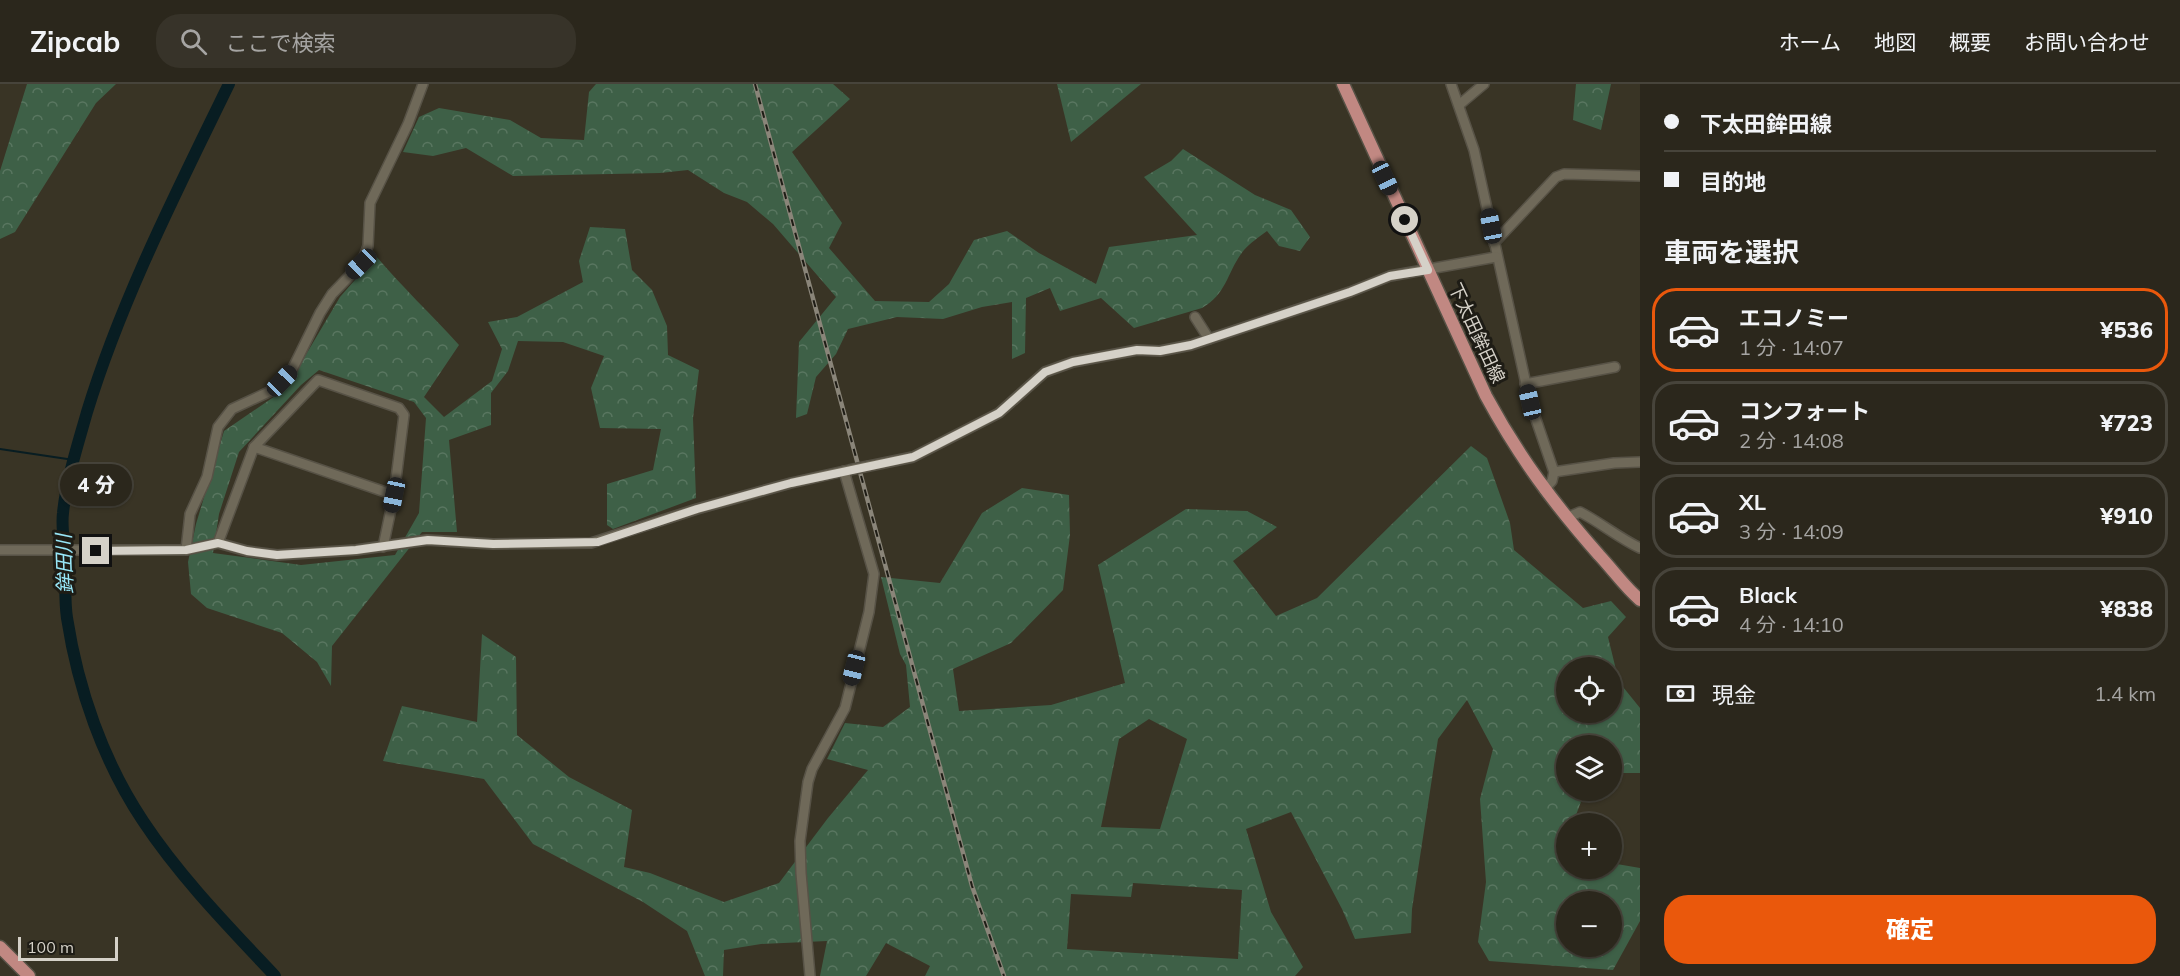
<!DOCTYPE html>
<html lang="ja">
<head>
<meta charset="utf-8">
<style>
	:root { --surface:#2b271c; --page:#373329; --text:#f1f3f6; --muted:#a6a5a3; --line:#47443b; --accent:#ea580c }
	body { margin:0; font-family:Mulish,"Noto Sans JP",sans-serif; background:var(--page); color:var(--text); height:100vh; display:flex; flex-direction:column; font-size:22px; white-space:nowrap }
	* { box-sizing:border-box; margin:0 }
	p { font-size:20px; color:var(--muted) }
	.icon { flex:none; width:33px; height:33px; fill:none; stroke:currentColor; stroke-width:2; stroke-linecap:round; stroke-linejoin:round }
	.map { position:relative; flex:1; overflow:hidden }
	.panel { display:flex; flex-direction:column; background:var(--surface); width:540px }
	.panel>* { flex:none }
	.top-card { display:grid; align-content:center; height:132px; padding:0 24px; background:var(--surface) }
	.controls { position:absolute; left:1556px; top:573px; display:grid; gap:12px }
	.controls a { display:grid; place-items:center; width:66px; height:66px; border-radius:50%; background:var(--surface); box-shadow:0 2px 4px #0004,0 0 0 2px var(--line); font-size:30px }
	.scale { position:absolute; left:18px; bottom:15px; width:100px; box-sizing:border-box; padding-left:6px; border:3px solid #d5d1c8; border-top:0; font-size:16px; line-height:21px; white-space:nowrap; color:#d5d1c8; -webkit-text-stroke:4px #1e1c15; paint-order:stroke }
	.end { position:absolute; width:27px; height:27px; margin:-14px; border:8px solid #d5d1c8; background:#111; box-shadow:0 0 0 3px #111 }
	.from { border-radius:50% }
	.bubble { position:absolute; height:42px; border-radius:21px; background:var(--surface); box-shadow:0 2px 4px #0004,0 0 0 2px var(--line); font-size:20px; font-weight:800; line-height:42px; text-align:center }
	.car { position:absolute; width:18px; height:36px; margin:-18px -9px; border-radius:8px; box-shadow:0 0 4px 2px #0007; background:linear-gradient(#222 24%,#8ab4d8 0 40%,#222 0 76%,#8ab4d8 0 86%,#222 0) }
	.top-card b { display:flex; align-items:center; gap:21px; height:57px; font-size:22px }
	.top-card b+b { border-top:2px solid var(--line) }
	.top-card i { width:15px; height:15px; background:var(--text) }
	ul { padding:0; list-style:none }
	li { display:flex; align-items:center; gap:18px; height:84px; margin:0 12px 9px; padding:0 12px; border:3px solid var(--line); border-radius:24px }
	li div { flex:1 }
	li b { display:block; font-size:22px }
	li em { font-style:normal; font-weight:800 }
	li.active { border-color:var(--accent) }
	li>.icon { width:54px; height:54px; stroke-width:1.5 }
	h2 { padding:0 24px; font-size:27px; line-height:72px }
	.pay { display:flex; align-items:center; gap:15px; height:66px; padding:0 24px; font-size:22px }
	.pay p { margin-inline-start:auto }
	.button { display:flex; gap:12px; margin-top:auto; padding:12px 24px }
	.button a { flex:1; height:69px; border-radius:24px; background:var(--accent); color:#fff; font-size:24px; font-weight:800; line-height:69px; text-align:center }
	header { display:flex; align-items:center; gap:36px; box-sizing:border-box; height:84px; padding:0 30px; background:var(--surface); border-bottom:2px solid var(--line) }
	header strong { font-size:28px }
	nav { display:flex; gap:33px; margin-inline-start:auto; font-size:21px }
	.search { width:420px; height:54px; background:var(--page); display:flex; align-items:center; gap:15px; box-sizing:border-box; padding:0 21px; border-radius:24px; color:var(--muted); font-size:22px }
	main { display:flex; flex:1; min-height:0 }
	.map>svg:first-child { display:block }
	.forest { fill:url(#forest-crowns); fill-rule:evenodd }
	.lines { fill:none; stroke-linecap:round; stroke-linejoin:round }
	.stream { stroke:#081d22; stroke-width:2 }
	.river { stroke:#081d22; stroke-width:12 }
	.minor-casing { stroke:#575246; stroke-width:12 }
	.major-casing { stroke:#575246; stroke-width:15 }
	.minor { stroke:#6f6959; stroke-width:9 }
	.major { stroke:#c18882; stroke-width:12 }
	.rail-casing { stroke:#8a8579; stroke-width:4.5 }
	.rail { stroke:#1e1c15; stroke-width:2; stroke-dasharray:7; stroke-linecap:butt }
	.minor-bridge-casing { stroke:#575246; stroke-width:12; stroke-linecap:butt }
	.minor-bridge { stroke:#6f6959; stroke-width:9 }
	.route { stroke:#d5d1c8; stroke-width:8 }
	.labels { text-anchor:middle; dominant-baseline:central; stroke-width:6; stroke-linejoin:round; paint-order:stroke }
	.street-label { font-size:18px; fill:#d5d1c8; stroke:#1e1c15 }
	.water-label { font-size:20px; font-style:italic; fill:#98e7f8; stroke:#1e1c15 }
</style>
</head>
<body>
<header>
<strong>Zipcab</strong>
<div class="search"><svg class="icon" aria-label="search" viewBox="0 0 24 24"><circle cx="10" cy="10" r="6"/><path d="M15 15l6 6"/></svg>ここで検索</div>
<nav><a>ホーム</a><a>地図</a><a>概要</a><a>お問い合わせ</a></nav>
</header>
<main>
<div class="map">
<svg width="1640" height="892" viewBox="0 0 1640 892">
	<defs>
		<pattern id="forest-crowns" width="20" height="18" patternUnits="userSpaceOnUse" patternTransform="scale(1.5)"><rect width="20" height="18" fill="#3e6047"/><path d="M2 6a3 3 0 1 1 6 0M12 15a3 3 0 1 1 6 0" fill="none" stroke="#597660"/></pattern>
	</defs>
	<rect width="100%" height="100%" fill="#393425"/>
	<g class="forest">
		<path d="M27 0H116L96 19 15 148 0 155V87Z"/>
		<path d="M596 0H833L850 15 792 68 842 139 829 164 875 217 929 218 949 200 974 156 1007 147 1039 169 1096 200 1109 163 1197 151 1144 93 1171 77 1183 65 1255 111 1291 126 1310 153 1300 167 1279 162 1267 147C1259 153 1250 159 1244 166 1227 187 1228 209 1202 224L1134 244 1101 214 1060 227 1050 204 1026 214 1025 269 1012 275V218L982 223 943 235 897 233 848 245 836 270 816 293 807 330 796 334 799 258 836 213 773 140 747 118 724 109 688 86 660 89 513 92 466 64 433 72 403 68 419 33 439 24 510 36 541 54 584 56 589 8Z"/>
		<path d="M1057 0H1141L1071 58Z"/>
		<path d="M1576 0H1611L1601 46 1573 36Z"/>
		<path d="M590 143 625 145 632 186 652 206 667 242 668 271 699 286 693 334 696 414 613 445 607 441V400L653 386 661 345 600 344 591 304 604 272 563 258 518 257 508 287 491 309V341L449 356 457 448H422L332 562 331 602 317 578 282 549 207 524 191 510 188 478 196 440 224 347 278 310 298 284 340 213 376 172C402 203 432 231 459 261L424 313 444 333 492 297 502 265 488 238 517 233 583 198 579 177ZM319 286 414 318 426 334 419 429 395 471 301 481 213 469 219 430 239 368 301 301Z"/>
		<path d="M1471 362 1487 374 1510 439 1514 466 1583 524 1611 517 1626 533 1608 553 1619 598 1640 624V689H1611V662H1566V706L1585 707 1573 739 1566 740V759L1562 771 1566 772V784H1611V779L1640 784V837L1613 886 1489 877 1478 858 1486 798 1480 715 1493 665 1467 616 1438 655 1412 825 1411 849 1355 855 1342 825 1291 728 1246 745 1271 828 1303 883 1295 892H925L930 882 886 859 866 892H820L827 857 761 860 724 866 723 892H705L687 847 643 818 533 760 484 695 383 677 402 622 477 638 482 550 516 573 517 651 569 693 632 726 624 783 650 789 724 818 779 799 828 734 868 686 827 675 845 639 883 643 910 623 906 581 900 570 881 493 940 499 982 429 1022 404 1069 411 1070 451 1063 506 1011 559 953 585 959 627 1051 621 1125 599 1098 481 1186 425 1247 427 1277 443 1233 477 1276 532 1317 514ZM1566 584H1611V628H1566ZM1149 635 1187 655 1160 745 1101 743 1119 655ZM1133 799 1242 806 1238 875 1067 865 1071 810 1131 813ZM1566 818H1611V862H1566Z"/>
	</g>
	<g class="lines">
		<path class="stream" d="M0 365 74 376"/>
		<path class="river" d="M229 0C177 107 122 214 87 328 78 360 66 397 63 429 61 444 65 460 65 474 66 494 64 514 67 534 78 605 103 677 143 737 180 793 229 843 275 892"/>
		<defs>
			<g id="minor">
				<path d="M1451 0 1474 66 1530 318 1554 388 1552 397 1544 406"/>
				<path d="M1459 21 1484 0"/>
				<path d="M1494 159 1556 93 1564 90 1640 92"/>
				<path d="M1195 233 1209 255"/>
				<path d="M1525 300 1615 283"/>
				<path d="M254 363 394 411"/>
				<path d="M869 382 913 373 999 329 1045 288 1073 278 1137 266 1160 267 1191 261 1350 208 1390 192 1496 173"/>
				<path d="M1554 388 1614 379 1640 378"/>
				<path d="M1566 434 1580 428C1601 439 1619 454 1640 464"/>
				<path d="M218 459 254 363 318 296 399 324 404 331 394 411 383 463"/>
				<path d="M0 466H186L218 459 247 467 277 471 356 466 427 456 493 460 591 459 697 425 791 399 849 386"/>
				<path d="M186 466 190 430 207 393 218 343 232 325 273 306 291 288 320 229 332 210 361 180 368 162 370 119 408 40 423 0"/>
				<path d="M810 892 801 789 800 757 808 698 812 685 845 624 869 528 874 490 844 387"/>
			</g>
			<g id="major">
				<path d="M1343 0 1486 312C1519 373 1554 420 1599 471 1613 486 1625 503 1640 516"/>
				<path d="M0 863 29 892"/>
			</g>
		</defs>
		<use href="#minor" class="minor-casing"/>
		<use href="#major" class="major-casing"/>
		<use href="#minor" class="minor"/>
		<use href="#major" class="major"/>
		<defs>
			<path id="rail" d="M755 0 972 802 1004 892"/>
		</defs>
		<use href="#rail" class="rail-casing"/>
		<use href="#rail" class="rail"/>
		<defs>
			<path id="minor-bridge" d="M849 386 869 382"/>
		</defs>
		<use href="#minor-bridge" class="minor-bridge-casing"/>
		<use href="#minor-bridge" class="minor-bridge"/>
	</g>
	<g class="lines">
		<path class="route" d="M96 467 186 466 218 459 247 467 277 471 356 466 428 456 493 460 598 458 697 425 791 399 913 373 999 329 1045 288 1073 278 1137 266 1160 267 1191 261 1350 208 1390 192 1428 186 1405 136"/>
	</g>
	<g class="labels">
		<g class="street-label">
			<text transform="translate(1477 249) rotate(65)">下太田鉾田線</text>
		</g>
		<g class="water-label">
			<text transform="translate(64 480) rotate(-92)">鉾田川</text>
		</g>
	</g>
</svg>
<div class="controls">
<a><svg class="icon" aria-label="locate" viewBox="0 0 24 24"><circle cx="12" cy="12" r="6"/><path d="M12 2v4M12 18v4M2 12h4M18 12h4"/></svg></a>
<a><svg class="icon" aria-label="layers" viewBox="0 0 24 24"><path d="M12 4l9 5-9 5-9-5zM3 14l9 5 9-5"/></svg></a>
<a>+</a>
<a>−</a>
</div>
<div class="scale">100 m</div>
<i class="end from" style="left:1405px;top:136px"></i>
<i class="end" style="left:96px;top:467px"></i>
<div class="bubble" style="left:60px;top:380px;width:72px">4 分</div>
<i class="car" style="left:1385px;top:94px;rotate:155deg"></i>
<i class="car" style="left:1491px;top:142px;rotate:349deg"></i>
<i class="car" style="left:361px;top:180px;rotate:226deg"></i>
<i class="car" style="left:282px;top:297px;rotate:44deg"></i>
<i class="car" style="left:1530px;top:318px;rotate:347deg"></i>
<i class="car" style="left:394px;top:411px;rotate:192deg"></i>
<i class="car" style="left:854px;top:584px;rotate:194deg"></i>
</div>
<section class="panel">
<div class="top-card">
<b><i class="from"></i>下太田鉾田線</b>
<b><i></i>目的地</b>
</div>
<h2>車両を選択</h2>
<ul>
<li class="active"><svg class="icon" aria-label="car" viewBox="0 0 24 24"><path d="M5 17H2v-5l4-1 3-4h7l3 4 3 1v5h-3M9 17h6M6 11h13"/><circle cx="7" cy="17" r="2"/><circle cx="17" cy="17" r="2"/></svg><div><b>エコノミー</b><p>1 分 · 14:07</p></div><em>¥536</em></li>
<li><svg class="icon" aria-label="car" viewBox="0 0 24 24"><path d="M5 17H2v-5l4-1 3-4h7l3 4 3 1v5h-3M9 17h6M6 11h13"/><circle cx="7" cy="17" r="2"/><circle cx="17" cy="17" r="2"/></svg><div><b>コンフォート</b><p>2 分 · 14:08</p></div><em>¥723</em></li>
<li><svg class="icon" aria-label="car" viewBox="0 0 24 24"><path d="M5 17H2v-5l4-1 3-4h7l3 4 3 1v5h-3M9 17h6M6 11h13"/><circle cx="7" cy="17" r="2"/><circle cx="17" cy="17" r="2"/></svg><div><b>XL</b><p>3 分 · 14:09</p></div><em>¥910</em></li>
<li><svg class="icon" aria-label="car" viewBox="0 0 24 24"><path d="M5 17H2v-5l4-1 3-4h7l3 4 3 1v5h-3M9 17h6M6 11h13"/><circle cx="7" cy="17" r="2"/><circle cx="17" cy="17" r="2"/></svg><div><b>Black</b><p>4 分 · 14:10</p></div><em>¥838</em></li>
</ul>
<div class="pay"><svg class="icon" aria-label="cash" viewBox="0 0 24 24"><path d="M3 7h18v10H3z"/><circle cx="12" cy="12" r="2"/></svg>現金<p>1.4 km</p></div>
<div class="button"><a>確定</a></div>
</section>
</main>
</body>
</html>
